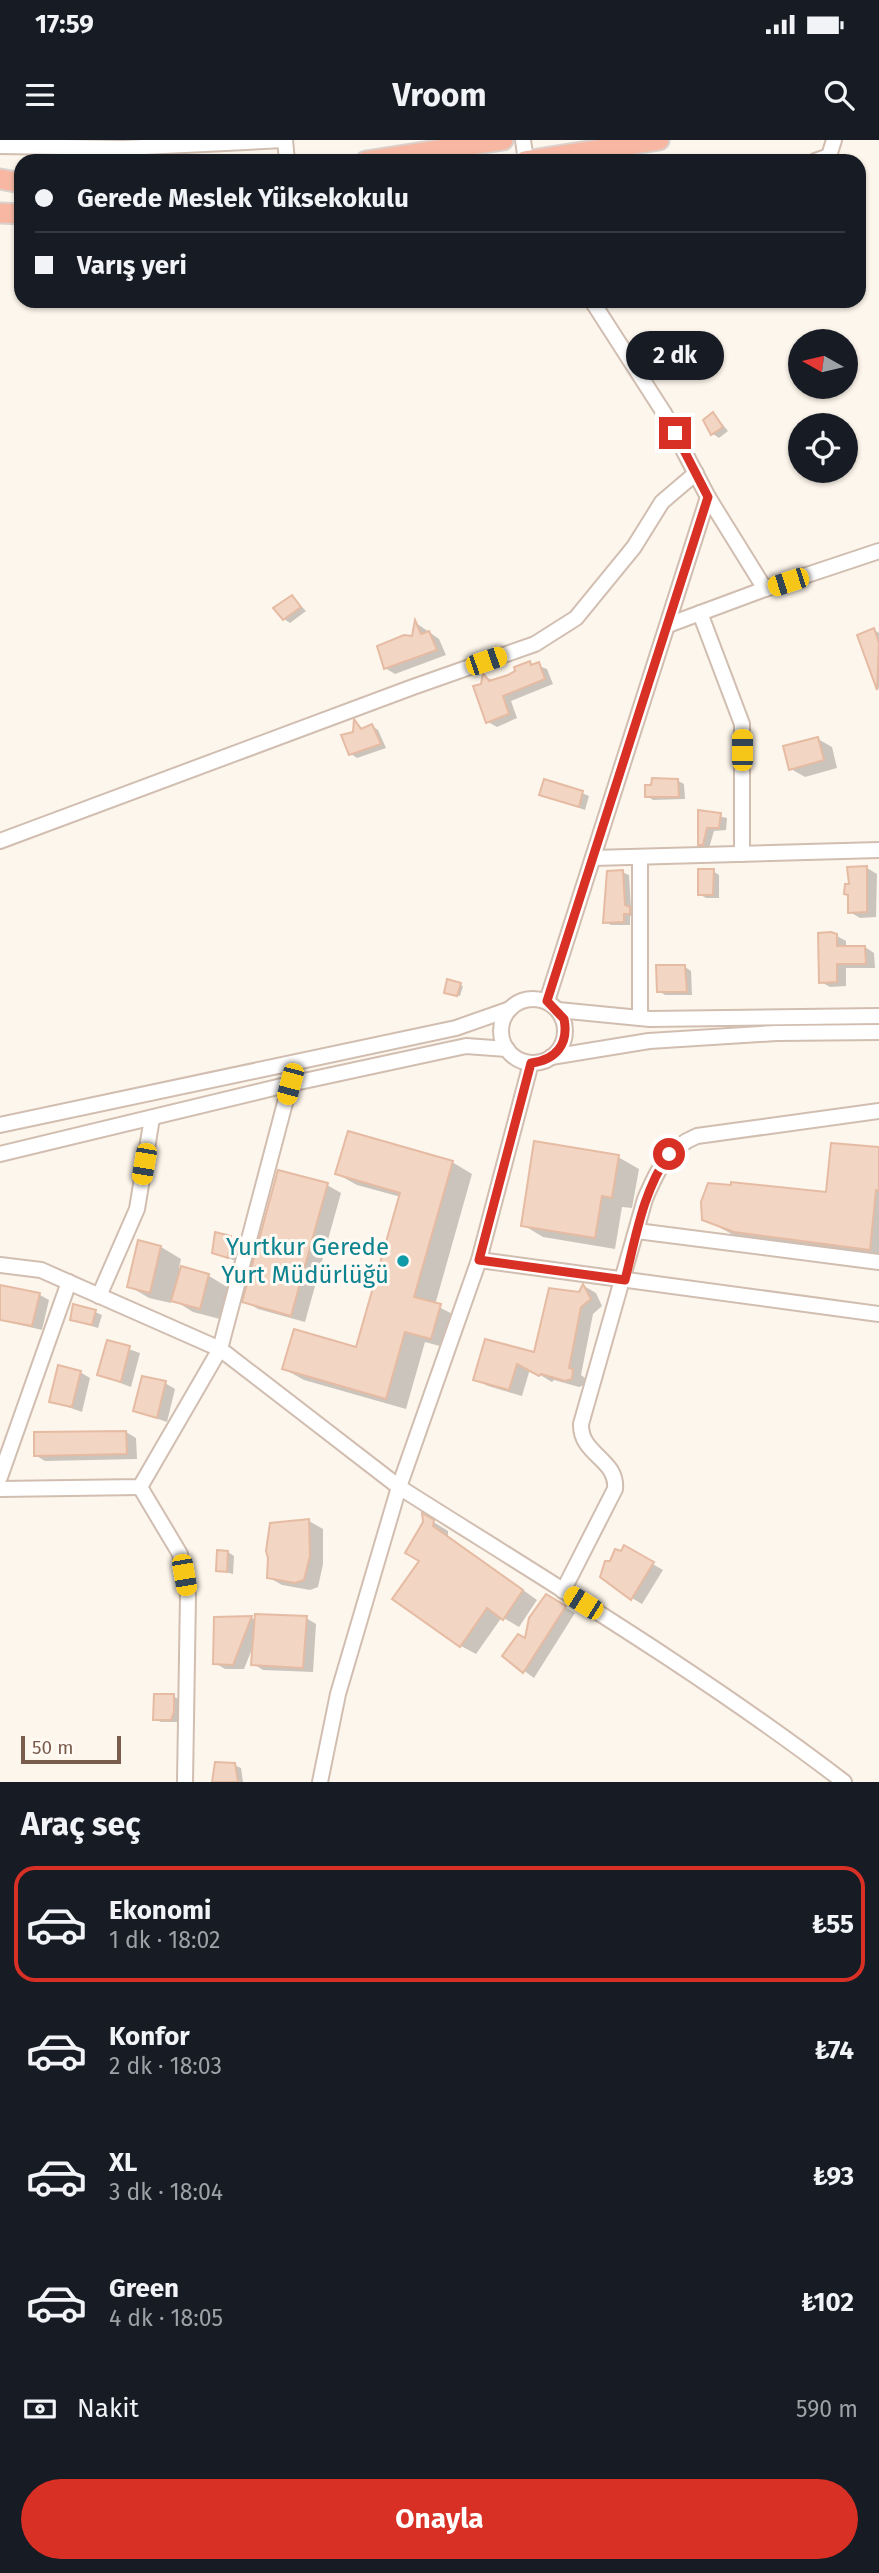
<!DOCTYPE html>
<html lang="tr">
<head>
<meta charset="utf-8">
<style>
	:root { --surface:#171b24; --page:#242831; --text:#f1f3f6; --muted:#9ea1a6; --line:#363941; --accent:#d93025 }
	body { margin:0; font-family:"Fira Sans",sans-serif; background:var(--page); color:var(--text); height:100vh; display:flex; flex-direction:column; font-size:26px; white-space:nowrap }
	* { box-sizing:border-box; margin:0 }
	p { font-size:23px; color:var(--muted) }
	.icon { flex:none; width:38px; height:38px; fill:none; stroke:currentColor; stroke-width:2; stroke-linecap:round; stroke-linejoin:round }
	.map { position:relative; height:1642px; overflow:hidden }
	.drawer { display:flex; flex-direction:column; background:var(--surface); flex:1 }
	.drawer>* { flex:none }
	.banner { position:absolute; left:14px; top:14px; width:852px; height:154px; border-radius:21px; box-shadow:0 2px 5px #0004; display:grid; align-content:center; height:154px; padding:0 21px; background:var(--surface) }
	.needle { width:46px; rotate:278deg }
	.buttons { position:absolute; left:788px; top:189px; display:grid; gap:14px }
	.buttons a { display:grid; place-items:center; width:70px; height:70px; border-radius:50%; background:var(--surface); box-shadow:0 2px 5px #0004; font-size:35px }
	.scale { position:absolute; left:21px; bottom:18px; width:100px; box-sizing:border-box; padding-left:7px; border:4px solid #7a5c4d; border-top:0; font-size:19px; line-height:24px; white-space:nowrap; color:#7a5c4d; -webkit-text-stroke:5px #fffaf3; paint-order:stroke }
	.end { position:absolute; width:32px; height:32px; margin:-16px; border:9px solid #d93025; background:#fff; box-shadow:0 0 0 4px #fff }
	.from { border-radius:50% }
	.bubble { position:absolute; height:49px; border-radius:24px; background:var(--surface); box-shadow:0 2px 5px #0004; font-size:23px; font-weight:700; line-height:49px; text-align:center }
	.car { position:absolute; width:21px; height:42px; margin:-21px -10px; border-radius:9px; box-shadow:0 0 5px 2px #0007; background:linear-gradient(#f5c518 24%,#345 0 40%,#f5c518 0 76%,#345 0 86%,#f5c518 0) }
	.banner b { display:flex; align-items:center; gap:24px; height:66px; font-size:26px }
	.banner b+b { border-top:2px solid var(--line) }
	.banner i { width:18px; height:18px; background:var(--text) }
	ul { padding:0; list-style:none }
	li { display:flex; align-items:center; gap:21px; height:116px; margin:0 14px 10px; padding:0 7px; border:4px solid transparent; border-radius:21px }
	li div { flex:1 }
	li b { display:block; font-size:26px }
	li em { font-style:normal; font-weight:700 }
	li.active { border-color:var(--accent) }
	li>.icon { width:63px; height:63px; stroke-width:1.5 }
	h2 { padding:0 21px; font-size:32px; line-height:84px }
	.pay { display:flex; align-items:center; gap:18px; height:77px; padding:0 21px; font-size:26px }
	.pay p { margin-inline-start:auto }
	.cta { display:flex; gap:14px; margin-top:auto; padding:14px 21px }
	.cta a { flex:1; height:80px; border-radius:42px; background:var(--accent); color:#fff; font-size:28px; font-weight:700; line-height:80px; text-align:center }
	.status { display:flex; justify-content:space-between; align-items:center; height:49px; padding:0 35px; background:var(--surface); direction:ltr }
	.status svg { height:19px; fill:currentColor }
	header { display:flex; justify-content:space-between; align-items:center; height:91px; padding:0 21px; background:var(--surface); font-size:32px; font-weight:700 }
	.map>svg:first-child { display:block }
	.shadow { fill:#0003 }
	.building { fill:#f3d5c3; stroke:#e6bba3; stroke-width:2 }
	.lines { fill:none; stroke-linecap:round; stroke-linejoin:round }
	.minor-casing { stroke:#d1beb0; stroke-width:18 }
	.highway-casing { stroke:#dad1cd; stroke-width:23 }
	.minor { stroke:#fff; stroke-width:14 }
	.highway { stroke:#f7b7a3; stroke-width:19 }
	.route { stroke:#d93025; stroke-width:9 }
	.culture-dot { fill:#0f9aa8; stroke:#fffaf3; stroke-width:2.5 }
	.labels { text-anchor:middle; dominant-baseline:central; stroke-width:6; stroke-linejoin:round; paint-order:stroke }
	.culture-label { font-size:24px; fill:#0d838f; stroke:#fffaf3; text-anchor:end }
</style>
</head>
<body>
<div class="status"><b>17:59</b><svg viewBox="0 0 49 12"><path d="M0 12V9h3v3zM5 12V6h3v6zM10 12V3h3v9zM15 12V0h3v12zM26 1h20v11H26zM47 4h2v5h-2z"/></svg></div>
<header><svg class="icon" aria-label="menu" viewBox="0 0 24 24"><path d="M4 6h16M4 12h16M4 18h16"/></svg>Vroom<svg class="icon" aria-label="search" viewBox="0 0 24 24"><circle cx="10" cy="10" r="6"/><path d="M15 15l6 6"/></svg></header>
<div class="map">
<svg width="879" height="1642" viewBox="0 0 879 1642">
	<rect width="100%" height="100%" fill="#fdf6ec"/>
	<g class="shadow">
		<path d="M714 274 728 291 719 298 713 294 705 280Z"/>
		<path d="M292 457 306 471 290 483 284 479Z"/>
		<path d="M416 483 439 499 446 515 395 534 385 528 414 497Z"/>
		<path d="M874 490 879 493V550L859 496Z"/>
		<path d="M530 523 547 529 553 544 511 561 517 578 497 587 488 582 484 536 492 540 509 537Z"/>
		<path d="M356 582 364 590 372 586 378 590 386 608 357 618 351 614Z"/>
		<path d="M818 599 832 607 837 628 805 637 791 629Z"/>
		<path d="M678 641 684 644 685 659 653 660 647 656Z"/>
		<path d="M582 653 589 656 585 670 541 654Z"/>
		<path d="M700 672 727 678 726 690 714 691 709 708 700 704Z"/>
		<path d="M867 728 877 734 876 777 860 778 850 772 851 746Z"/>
		<path d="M713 731 719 735V758H706L699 754Z"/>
		<path d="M622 732 629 735 631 769 636 772V777L630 776V785H611L605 782Z"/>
		<path d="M837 796 846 801V808L865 807 874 813 875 828H846V846L830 847 821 842Z"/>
		<path d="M685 827 691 831 692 855H665L659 851Z"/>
		<path d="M460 845 463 846 460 856 449 854Z"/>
		<path d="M879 1009V1119L741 1099 704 1079 827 1054Z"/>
		<path d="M618 1017 639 1029 632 1068 622 1067 615 1109 543 1097 523 1085Z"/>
		<path d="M452 1022 472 1034 435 1165 460 1178 451 1209 425 1202 406 1269 304 1240 284 1229 358 1209 401 1057 357 1045 337 1034Z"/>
		<path d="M327 1045 341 1053 305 1182 258 1169 244 1161Z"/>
		<path d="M230 1098 241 1104 238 1122 214 1112Z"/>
		<path d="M140 1102 161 1107 181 1119 179 1128 209 1136 229 1148 220 1179 193 1172 172 1159 171 1163 149 1158 129 1146Z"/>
		<path d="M0 1145 40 1155 49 1160 42 1190 0 1180Z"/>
		<path d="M584 1146 596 1153 602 1166 593 1174 581 1235 585 1238 584 1245 579 1247 554 1240 552 1242 530 1229 522 1256 488 1246 475 1239 535 1214Z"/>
		<path d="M95 1172 102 1175 98 1188 72 1180Z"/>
		<path d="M108 1202 140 1213 131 1247 99 1235Z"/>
		<path d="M80 1232 90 1238 82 1272 51 1261Z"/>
		<path d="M165 1243 175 1249 167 1282 135 1271Z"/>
		<path d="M126 1292 136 1298 137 1319 45 1321 35 1315Z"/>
		<path d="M424 1376 448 1391V1396L537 1460 519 1487 502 1477 476 1514 461 1506 421 1420Z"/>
		<path d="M309 1381 323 1389V1424L318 1447 310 1450 282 1445 268 1437Z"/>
		<path d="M625 1408 663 1430 642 1464 632 1458 611 1422Z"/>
		<path d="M228 1412 234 1416 233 1434 218 1430Z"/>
		<path d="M546 1456 575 1473 534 1538 504 1516 526 1501Z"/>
		<path d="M252 1478 256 1480 306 1478 316 1484 313 1532 263 1530 253 1524 254 1504 244 1529H225L215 1523V1479Z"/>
		<path d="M173 1556 180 1560 177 1582H161L154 1579Z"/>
		<path d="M234 1625 241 1628 243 1642H214Z"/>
	</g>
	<g class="building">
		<path d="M713 272 723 287 711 295 703 280Z"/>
		<path d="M292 455 301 467 283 480 273 468Z"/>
		<path d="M415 480 421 494 429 491 437 510 384 529 377 506 404 495 412 496Z"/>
		<path d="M874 488 879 503 877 550 857 495Z"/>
		<path d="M530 521 531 525 539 522 545 539 503 556 509 574 486 583 473 546 481 544 483 533 489 541 508 535 515 531 514 527Z"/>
		<path d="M354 579 361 589 372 584 381 604 349 615 341 595 353 592Z"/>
		<path d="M818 597 824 620 789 630 783 606Z"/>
		<path d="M652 638 678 639 679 657H645V645H651Z"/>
		<path d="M544 639 583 651 579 667 539 655Z"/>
		<path d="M698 670 721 673 719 688H707L703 705H698Z"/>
		<path d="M867 726V772L848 773V755L844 754 845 744H849L847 727Z"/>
		<path d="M698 729H714L713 755H698Z"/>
		<path d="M623 730 625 765 630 767V774H624V782L603 783 607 731Z"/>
		<path d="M831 792 837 794V806H865L866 824H837V842L819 843 818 793Z"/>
		<path d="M656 825H685L687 852H657Z"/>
		<path d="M447 839 461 843 457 856 444 853Z"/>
		<path d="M348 991 453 1021 414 1157 441 1164 431 1199 405 1192 386 1259 282 1229 294 1189 356 1207 400 1053 335 1034Z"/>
		<path d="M534 1001 619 1015 612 1058 602 1056 595 1098 521 1086Z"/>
		<path d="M831 1003 879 1007V1051L876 1050 870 1110 734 1092 702 1080 701 1062 708 1043 731 1045V1042L826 1052Z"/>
		<path d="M278 1030 328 1043 291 1176 242 1162Z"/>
		<path d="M215 1092 231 1096 228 1118 212 1113Z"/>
		<path d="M138 1100 161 1106 150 1153 127 1147Z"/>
		<path d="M181 1126 209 1134 200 1169 171 1161Z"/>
		<path d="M583 1144 591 1159 581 1167 569 1228 573 1229 572 1239 565 1241 541 1234 539 1236 517 1224 509 1250 473 1240 485 1199 534 1212 549 1148 579 1152Z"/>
		<path d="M0 1145 40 1153 32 1186 0 1180Z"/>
		<path d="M73 1164 96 1170 92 1185 70 1180Z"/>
		<path d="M107 1200 130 1206 121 1242 97 1235Z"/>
		<path d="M58 1225 81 1231 72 1267 49 1262Z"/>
		<path d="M142 1236 166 1241 157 1278 133 1271Z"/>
		<path d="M126 1291 127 1314 34 1316V1292Z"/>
		<path d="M422 1373 434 1380 433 1386 523 1450 503 1480 487 1468 460 1507 392 1459 419 1421 405 1413 423 1382Z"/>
		<path d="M309 1379 310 1416 304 1440 295 1443 267 1438 268 1418 266 1411 270 1383Z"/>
		<path d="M624 1405 654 1422 631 1460 600 1437 605 1421H610L615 1409 621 1411Z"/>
		<path d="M217 1410 228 1411 227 1432 216 1431Z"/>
		<path d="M546 1454 566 1466 523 1533 502 1516 518 1494 525 1498 529 1478Z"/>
		<path d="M255 1474 307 1476 303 1528 251 1525Z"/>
		<path d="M252 1476 233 1525 213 1524 214 1477Z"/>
		<path d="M154 1554H174V1572L171 1580H153Z"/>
		<path d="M215 1622 235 1623 238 1642H212Z"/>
	</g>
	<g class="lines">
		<defs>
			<g id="minor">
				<path d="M285 0 287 21"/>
				<path d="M523 0 526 21"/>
				<path d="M0 6 124 8 284 0"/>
				<path d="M815 21 829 16 834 0"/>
				<path d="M708 357 765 449 879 411"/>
				<path d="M700 473 742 584V714"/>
				<path d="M668 485 765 449"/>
				<path d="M0 701 413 547 535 504 576 478 634 407 662 362 696 333"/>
				<path d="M593 718 879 710"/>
				<circle cx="533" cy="891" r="32"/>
				<path d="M547 861 708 357 664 273 592 161"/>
				<path d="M558 870 650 879 879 876"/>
				<path d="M640 878V717"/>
				<path d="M551 917 649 901 776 893 879 892"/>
				<path d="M0 985 456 888 510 869"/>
				<path d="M0 1014 290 944 466 906 507 909"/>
				<path d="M637 1091 879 1122"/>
				<path d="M479 1120 879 1174"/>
				<path d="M0 1125 41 1130 220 1209 399 1347 479 1120 531 923"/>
				<path d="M99 1156 137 1069 152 978"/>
				<path d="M0 1337 69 1142"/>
				<path d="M140 1347 180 1414 188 1455 185 1642"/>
				<path d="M0 1349 140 1347 220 1209 290 944"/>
				<path d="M563 1451 615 1349C618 1319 580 1315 581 1284L645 1059C657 1031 667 1008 697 996L879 971"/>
				<path d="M320 1642 338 1554 399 1347C549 1442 703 1534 844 1642"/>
			</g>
			<g id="highway">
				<path d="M366 21 503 0"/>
				<path d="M525 21 659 0"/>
				<path d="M0 39 21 43"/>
				<path d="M0 73 21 74"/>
			</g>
		</defs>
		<use href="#minor" class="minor-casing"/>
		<use href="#highway" class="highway-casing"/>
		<use href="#minor" class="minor"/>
		<use href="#highway" class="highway"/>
	</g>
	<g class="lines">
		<path class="route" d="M669 1014C643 1051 636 1096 625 1140L479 1120 531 923C556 920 569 904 564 879L547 861 708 357 675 293"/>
	</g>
	<circle class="culture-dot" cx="403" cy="1121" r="7"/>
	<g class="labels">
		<g class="culture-label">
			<text x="389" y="1107">Yurtkur Gerede<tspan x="389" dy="28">Yurt Müdürlüğü</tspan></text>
		</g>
	</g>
</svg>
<div class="buttons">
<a><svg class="needle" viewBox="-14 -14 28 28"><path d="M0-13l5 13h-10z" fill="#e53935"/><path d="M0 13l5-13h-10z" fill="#9ea1a6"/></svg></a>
<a><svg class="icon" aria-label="locate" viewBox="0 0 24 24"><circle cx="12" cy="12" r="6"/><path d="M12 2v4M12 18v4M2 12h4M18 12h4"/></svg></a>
</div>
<div class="scale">50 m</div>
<i class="end from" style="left:669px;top:1014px"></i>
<i class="end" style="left:675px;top:293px"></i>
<div class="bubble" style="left:626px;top:191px;width:98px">2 dk</div>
<i class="car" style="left:788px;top:442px;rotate:252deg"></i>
<i class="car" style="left:486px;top:521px;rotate:71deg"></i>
<i class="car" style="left:742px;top:610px;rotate:0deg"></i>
<i class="car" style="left:290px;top:944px;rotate:195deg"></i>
<i class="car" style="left:144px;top:1024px;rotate:190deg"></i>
<i class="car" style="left:184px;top:1435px;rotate:170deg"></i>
<i class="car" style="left:583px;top:1463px;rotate:302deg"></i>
<div class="banner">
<b><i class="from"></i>Gerede Meslek Yüksekokulu</b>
<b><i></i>Varış yeri</b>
</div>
</div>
<section class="drawer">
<h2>Araç seç</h2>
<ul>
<li class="active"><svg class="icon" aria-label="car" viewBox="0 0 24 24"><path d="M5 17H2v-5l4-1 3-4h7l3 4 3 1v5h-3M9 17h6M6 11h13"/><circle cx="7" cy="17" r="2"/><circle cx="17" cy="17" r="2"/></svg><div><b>Ekonomi</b><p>1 dk · 18:02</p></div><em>₺55</em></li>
<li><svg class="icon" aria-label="car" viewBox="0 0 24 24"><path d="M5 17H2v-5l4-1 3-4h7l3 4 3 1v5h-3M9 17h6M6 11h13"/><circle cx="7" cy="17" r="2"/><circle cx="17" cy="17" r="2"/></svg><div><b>Konfor</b><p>2 dk · 18:03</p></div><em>₺74</em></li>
<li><svg class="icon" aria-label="car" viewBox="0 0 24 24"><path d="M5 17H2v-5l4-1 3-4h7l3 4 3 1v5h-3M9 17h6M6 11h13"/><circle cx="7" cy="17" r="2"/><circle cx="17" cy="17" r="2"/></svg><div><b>XL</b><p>3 dk · 18:04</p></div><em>₺93</em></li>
<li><svg class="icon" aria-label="car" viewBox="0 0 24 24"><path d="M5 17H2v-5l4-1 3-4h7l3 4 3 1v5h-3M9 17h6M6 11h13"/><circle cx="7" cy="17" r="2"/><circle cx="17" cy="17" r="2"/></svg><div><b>Green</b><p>4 dk · 18:05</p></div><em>₺102</em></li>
</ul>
<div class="pay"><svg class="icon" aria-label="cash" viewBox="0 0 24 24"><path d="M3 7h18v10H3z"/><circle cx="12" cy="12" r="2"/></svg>Nakit<p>590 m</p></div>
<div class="cta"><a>Onayla</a></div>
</section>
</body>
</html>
